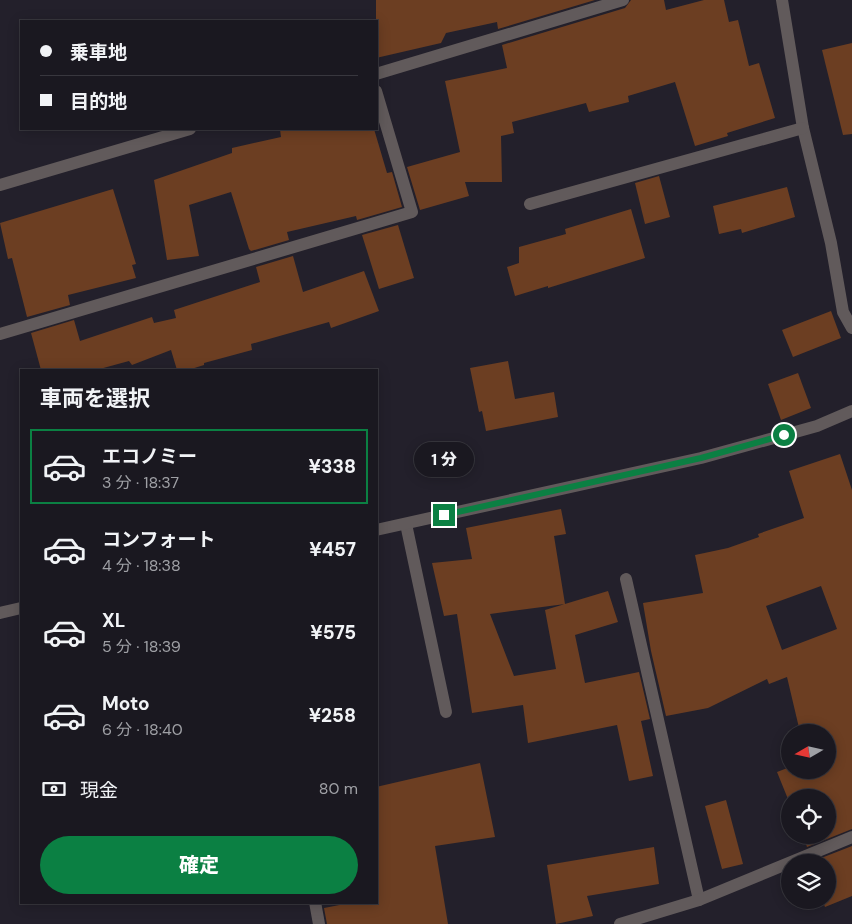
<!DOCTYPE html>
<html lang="ja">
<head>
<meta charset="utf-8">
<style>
	:root { --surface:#1a1820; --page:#232129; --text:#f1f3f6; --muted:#9fa0a5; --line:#38373e; --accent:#0b8043 }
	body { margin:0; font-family:"DM Sans","Noto Sans JP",sans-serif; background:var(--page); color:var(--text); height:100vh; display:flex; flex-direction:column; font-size:19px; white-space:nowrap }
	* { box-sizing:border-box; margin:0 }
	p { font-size:16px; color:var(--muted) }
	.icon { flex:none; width:28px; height:28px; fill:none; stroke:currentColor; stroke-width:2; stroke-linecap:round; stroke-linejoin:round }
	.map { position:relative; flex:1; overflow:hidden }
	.panel { position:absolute; left:20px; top:369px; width:358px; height:535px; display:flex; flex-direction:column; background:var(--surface); border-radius:0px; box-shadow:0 2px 12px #0003,0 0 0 1px var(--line) }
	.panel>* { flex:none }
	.guide { position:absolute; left:20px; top:20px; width:358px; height:110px; border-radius:0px; box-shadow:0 2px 12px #0003,0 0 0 1px var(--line); display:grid; align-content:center; height:110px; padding:0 20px; background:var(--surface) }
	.needle { width:32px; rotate:261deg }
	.controls { position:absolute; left:781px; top:724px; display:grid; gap:10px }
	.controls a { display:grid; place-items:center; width:55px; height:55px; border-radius:50%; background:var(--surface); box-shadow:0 2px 12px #0003,0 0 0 1px var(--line); font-size:25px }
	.end { position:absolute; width:22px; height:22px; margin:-11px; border:6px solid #0b8043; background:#fff; box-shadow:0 0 0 2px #fff }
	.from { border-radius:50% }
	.bubble { position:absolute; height:35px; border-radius:18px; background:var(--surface); box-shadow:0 2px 12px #0003,0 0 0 1px var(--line); font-size:16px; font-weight:800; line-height:35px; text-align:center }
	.guide b { display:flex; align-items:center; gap:18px; height:48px; font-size:19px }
	.guide b+b { border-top:1px solid var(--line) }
	.guide i { width:12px; height:12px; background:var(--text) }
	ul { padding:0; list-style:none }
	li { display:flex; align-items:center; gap:15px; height:75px; margin:0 10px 8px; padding:0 10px; border:2px solid transparent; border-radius:0px }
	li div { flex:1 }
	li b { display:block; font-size:19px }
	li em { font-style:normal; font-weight:800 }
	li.current { border-color:var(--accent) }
	li>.icon { width:45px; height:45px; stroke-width:1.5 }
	h2 { padding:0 20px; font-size:22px; line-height:60px }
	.pay { display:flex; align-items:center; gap:12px; height:55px; padding:0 20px; font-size:19px }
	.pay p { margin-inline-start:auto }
	.primary-button { display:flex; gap:10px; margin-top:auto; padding:10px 20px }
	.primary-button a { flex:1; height:58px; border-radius:30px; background:var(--accent); color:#fff; font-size:20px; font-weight:800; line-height:58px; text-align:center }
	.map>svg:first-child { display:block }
	.building { fill:#6c3e22; fill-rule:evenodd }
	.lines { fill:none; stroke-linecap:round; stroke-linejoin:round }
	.street { stroke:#615a5b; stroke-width:12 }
	.route { stroke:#0b8043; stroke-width:6 }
</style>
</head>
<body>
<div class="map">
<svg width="852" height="924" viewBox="0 0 852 924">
	<rect width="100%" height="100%" fill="#23202b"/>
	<g class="building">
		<path d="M376 0H595L498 29 497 22 446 33 441 43 376 58Z"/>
		<path d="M631 0H664L666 10 704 0H724L729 22 738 20 749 66 759 63 775 118 727 133 728 136 695 146 675 82 628 96 629 102 589 112 586 103 512 122 514 133 501 136 502 182H465L469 196 420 210 407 167 460 152 445 81 507 68 502 45 625 8Z"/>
		<path d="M852 43V134L843 135 822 50Z"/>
		<path d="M280 129H374L387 173 392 172 402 207 357 220 356 216 287 232 289 240 251 251 249 249 231 192 189 205 199 256 167 260 154 180 232 153V148L281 137Z"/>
		<path d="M659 176 670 217 645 224 635 183Z"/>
		<path d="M787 187 795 217 742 233 741 229 719 234 713 206Z"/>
		<path d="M113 189 136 264 132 265 136 278 68 295 70 305 27 317 12 258 8 259 0 223Z"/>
		<path d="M631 209 645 258 548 288V286L515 296 507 267 519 263V247L566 234 565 229Z"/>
		<path d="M398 225 414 278 379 289 362 235Z"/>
		<path d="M293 256 303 292 364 271 379 311 331 328 329 322 251 344 252 350 204 363V365L188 370H177L171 350 132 365 129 361 96 370H41L31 333 74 320 80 341 152 317 154 323 176 318 174 310 260 282 256 267Z"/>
		<path d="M831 311 841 338 793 357 782 330Z"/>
		<path d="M508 361 515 399 554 392 558 417 486 431 482 411 479 412 470 368Z"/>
		<path d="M798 373 811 408 781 420 768 384Z"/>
		<path d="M840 454 852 490V829L807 847 803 835H828V798H790V804L777 772 790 767V770H828V732H800L787 677 769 684 767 679 708 708 666 716 651 651 643 603 703 593 695 555 728 548 759 537 758 534 804 518 789 471ZM821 586 837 629 782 650 766 606Z"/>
		<path d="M561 509 566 534 554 536 565 604 490 614 514 676 556 669 545 610 608 591 618 622 575 635 585 683 639 672 650 719 641 721 653 776 629 781 617 725 528 743 523 705 472 713 457 614 444 616 432 563 472 559 466 528Z"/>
		<path d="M480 763 495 837 435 846 448 924H327L324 908 355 902H376V787Z"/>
		<path d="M726 800 743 864 722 869 705 806Z"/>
		<path d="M852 846V896L825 907 822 900H828V862H811Z"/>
		<path d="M654 847 659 884 587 896 593 916 556 924 547 865Z"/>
	</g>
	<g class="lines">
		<g class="street">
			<path d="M782 0 803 128 831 243 843 312 852 328"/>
			<path d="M376 74 623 0"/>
			<path d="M0 185 190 129"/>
			<path d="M530 204 803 128"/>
			<path d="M0 334 412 212 376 91"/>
			<path d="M406 524 446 712"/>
			<path d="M376 530 701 458 817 426 852 411"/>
			<path d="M626 579 699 900"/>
			<path d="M0 613 21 608"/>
			<path d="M315 902 319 924"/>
			<path d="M620 924 699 900 852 837"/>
		</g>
	</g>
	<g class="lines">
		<path class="route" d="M444 515 701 458 784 435"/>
	</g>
</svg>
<div class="controls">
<a><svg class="needle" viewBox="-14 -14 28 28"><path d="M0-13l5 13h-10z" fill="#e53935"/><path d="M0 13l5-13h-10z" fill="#9fa0a5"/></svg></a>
<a><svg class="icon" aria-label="locate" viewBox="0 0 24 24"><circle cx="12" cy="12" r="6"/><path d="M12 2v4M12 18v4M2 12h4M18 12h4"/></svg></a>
<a><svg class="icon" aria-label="layers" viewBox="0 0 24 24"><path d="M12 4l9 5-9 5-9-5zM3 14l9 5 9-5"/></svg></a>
</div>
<i class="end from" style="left:784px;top:435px"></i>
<i class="end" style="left:444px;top:515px"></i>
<div class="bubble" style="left:414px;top:442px;width:60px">1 分</div>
<div class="guide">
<b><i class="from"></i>乗車地</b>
<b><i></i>目的地</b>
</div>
<section class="panel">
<h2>車両を選択</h2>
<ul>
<li class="current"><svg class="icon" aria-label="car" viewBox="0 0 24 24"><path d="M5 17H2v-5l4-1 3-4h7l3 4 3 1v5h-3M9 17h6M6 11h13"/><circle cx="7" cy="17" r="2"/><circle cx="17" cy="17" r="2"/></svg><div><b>エコノミー</b><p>3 分 · 18:37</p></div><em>¥338</em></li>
<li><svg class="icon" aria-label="car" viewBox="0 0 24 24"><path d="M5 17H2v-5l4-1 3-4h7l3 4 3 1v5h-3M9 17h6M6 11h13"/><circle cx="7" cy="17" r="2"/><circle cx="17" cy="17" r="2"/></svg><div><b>コンフォート</b><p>4 分 · 18:38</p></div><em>¥457</em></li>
<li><svg class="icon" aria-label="car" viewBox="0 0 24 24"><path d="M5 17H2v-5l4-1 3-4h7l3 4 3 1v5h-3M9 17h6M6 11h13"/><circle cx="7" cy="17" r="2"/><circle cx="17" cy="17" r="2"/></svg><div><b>XL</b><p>5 分 · 18:39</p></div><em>¥575</em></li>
<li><svg class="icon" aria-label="car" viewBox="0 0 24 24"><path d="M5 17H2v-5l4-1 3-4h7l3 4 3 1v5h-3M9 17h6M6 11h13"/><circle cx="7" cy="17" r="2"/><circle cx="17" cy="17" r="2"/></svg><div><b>Moto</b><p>6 分 · 18:40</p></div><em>¥258</em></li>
</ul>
<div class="pay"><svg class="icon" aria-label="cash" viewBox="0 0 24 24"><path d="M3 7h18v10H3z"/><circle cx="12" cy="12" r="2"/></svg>現金<p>80 m</p></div>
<div class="primary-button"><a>確定</a></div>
</section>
</div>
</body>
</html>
